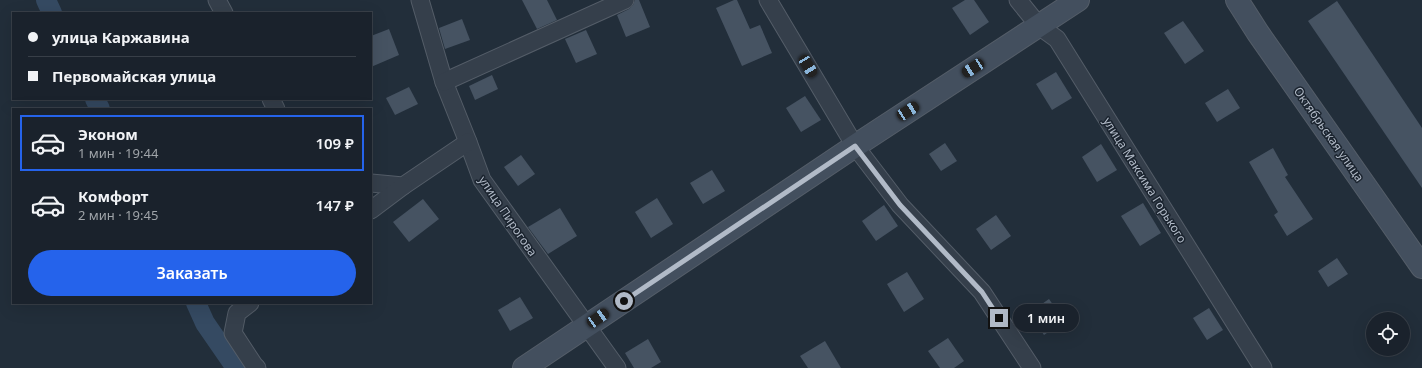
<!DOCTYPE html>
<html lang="ru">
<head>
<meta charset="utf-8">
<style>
	:root { --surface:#1a222c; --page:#232a34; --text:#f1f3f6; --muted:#9fa4a9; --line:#383f48; --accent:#2563eb }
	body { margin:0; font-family:"Noto Sans",sans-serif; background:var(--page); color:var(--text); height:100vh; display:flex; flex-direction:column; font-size:15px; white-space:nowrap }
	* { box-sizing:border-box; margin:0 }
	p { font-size:13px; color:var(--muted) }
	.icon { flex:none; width:22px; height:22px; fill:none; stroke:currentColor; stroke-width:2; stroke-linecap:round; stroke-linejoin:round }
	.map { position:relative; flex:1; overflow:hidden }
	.sheet { position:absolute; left:12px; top:108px; width:360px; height:196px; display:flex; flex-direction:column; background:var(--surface); border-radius:0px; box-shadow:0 4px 16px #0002,0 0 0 1px var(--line) }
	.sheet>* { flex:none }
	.guide { position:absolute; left:12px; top:12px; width:360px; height:88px; border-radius:0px; box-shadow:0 4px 16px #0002,0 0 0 1px var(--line); display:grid; align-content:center; height:88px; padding:0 16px; background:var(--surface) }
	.buttons { position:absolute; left:1366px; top:312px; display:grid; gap:8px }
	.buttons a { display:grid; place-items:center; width:44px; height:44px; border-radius:50%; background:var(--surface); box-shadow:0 4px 16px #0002,0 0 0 1px var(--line); font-size:20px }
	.end { position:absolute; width:18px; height:18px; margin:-9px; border:5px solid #b1bac7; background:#111; box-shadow:0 0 0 2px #111 }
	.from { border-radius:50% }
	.bubble { position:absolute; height:28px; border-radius:14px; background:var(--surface); box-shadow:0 4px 16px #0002,0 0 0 1px var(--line); font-size:13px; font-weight:600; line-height:28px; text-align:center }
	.car { position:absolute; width:12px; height:24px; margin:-12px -6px; border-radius:5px; box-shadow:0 0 3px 1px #0007; background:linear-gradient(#222 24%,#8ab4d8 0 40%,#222 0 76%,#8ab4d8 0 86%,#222 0) }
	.guide b { display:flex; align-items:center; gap:14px; height:38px; font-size:15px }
	.guide b+b { border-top:1px solid var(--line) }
	.guide i { width:10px; height:10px; background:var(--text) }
	ul { padding:7px 0 0; list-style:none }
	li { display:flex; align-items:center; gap:12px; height:56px; margin:0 8px 6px; padding:0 8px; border:2px solid transparent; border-radius:0px }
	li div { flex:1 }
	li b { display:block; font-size:15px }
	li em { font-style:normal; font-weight:600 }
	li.current { border-color:var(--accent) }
	li>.icon { width:36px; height:36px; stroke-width:1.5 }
	.button { display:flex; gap:8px; margin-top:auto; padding:8px 16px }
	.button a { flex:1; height:46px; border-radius:24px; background:var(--accent); color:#fff; font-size:16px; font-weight:600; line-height:46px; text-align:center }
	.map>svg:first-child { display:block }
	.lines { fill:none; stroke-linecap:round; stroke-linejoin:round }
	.canal { stroke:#354a62; stroke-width:20 }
	.building { fill:#465362 }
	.street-casing { stroke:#545d68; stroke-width:19 }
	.secondary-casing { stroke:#545d68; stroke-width:24 }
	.street { stroke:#353f4b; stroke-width:17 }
	.secondary { stroke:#434f5e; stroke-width:22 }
	.route { stroke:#b1bac7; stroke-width:5 }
	.labels { text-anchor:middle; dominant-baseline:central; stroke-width:3; stroke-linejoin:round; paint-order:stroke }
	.street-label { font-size:12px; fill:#b1bac7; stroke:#1b242f }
</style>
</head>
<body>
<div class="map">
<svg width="1422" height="368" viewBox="0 0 1422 368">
	<rect width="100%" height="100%" fill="#222e3a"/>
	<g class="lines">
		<g class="canal">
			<path d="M46 0 52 13"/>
			<path d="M95 99 100 109"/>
			<path d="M196 303 205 323 236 368"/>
		</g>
	</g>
	<g class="building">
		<path d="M522 0H547L557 20 537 29Z"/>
		<path d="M635 0H639L650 27 626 37 617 15 629 9 633 5Z"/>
		<path d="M734 0H737L750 29 760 25 772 53 742 66 716 8Z"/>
		<path d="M965 0H974L989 22 970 35 952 8Z"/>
		<path d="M1337 1 1422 128V188L1308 21Z"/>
		<path d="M462 19 470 40 445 49 439 28Z"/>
		<path d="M1183 21 1204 51 1185 64 1164 33Z"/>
		<path d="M389 29 399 55 371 67V36Z"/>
		<path d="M586 30 597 54 576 63 565 39Z"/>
		<path d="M1056 72 1072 98 1052 110 1036 84Z"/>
		<path d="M492 75 498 89 475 100 469 86Z"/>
		<path d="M409 87 418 104 395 115 386 98Z"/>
		<path d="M1228 89 1240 108 1217 122 1205 103Z"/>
		<path d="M805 96 821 120 801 132 786 108Z"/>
		<path d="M945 143 957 161 941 171 929 154Z"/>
		<path d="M1101 144 1117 170 1097 182 1082 157Z"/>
		<path d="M1273 148 1288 175 1285 177 1313 219 1287 236 1274 215 1278 212 1249 162Z"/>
		<path d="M521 155 535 174 518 186 504 167Z"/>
		<path d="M712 170 725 191 703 204 690 183Z"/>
		<path d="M657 198 673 224 651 238 635 212Z"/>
		<path d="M423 199 439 219 409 242 393 222Z"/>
		<path d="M1143 203 1161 233 1140 246 1121 216Z"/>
		<path d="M884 205 898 226 876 241 862 221Z"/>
		<path d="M560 208 577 236 548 254 528 227Z"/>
		<path d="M996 215 1011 236 991 250 976 229Z"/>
		<path d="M1337 258 1348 274 1328 287 1318 271Z"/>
		<path d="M907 272 924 299 904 312 887 284Z"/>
		<path d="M520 297 533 318 510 331 498 310Z"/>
		<path d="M1049 299 1064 321 1044 335 1029 313Z"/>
		<path d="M1209 308 1223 330 1207 340 1193 318Z"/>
		<path d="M948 338 964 361 954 368H940L928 351Z"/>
		<path d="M648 339 661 362 651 368H634L625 353Z"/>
		<path d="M825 341 841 368H808L800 356Z"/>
	</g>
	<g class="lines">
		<defs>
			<g id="street">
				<path d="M217 0 224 13"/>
				<path d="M420 0 444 82 468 142 482 180 617 368"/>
				<path d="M768 0 855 146 900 205 982 292 1032 368"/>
				<path d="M1018 0 1039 26 1057 39 1263 368"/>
				<path d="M444 82 625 0"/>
				<path d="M271 99 276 109"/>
				<path d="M371 183 403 186 468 142"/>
				<path d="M371 210 403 186"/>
				<path d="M250 303 237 313 233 333 254 365 257 368"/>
			</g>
			<g id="secondary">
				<path d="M1237 0 1258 33 1422 267"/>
				<path d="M524 368 855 146 1078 0"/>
			</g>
		</defs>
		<use href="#street" class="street-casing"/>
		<use href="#secondary" class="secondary-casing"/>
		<use href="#street" class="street"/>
		<use href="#secondary" class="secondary"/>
	</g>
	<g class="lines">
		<path class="route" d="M624 301 855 146 900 205 982 292 999 318"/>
	</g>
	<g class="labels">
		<g class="street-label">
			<text transform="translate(1329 134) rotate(55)">Октябрьская улица</text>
			<text transform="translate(1145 180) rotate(58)">улица Максима Горького</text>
			<text transform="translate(508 216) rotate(56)">улица Пирогова</text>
		</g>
	</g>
</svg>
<div class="buttons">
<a><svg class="icon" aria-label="locate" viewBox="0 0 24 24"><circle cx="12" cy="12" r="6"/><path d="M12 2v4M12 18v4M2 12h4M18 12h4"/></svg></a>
</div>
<i class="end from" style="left:624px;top:301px"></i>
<i class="end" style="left:999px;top:318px"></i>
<div class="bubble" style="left:1013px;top:304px;width:66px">1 мин</div>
<i class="car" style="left:808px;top:66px;rotate:149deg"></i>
<i class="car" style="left:973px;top:68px;rotate:237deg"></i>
<i class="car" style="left:908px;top:111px;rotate:57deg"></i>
<i class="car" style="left:598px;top:318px;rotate:56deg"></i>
<div class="guide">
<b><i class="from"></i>улица Каржавина</b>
<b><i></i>Первомайская улица</b>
</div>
<section class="sheet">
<ul>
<li class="current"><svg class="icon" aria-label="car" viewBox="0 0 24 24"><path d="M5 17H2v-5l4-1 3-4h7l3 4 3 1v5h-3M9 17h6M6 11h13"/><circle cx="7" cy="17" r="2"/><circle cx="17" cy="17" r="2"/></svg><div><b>Эконом</b><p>1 мин · 19:44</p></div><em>109 ₽</em></li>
<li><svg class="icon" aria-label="car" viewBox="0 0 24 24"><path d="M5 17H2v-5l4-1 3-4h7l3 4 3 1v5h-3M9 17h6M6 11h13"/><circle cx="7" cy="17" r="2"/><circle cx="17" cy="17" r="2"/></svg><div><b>Комфорт</b><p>2 мин · 19:45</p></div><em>147 ₽</em></li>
</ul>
<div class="button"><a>Заказать</a></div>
</section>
</div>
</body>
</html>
